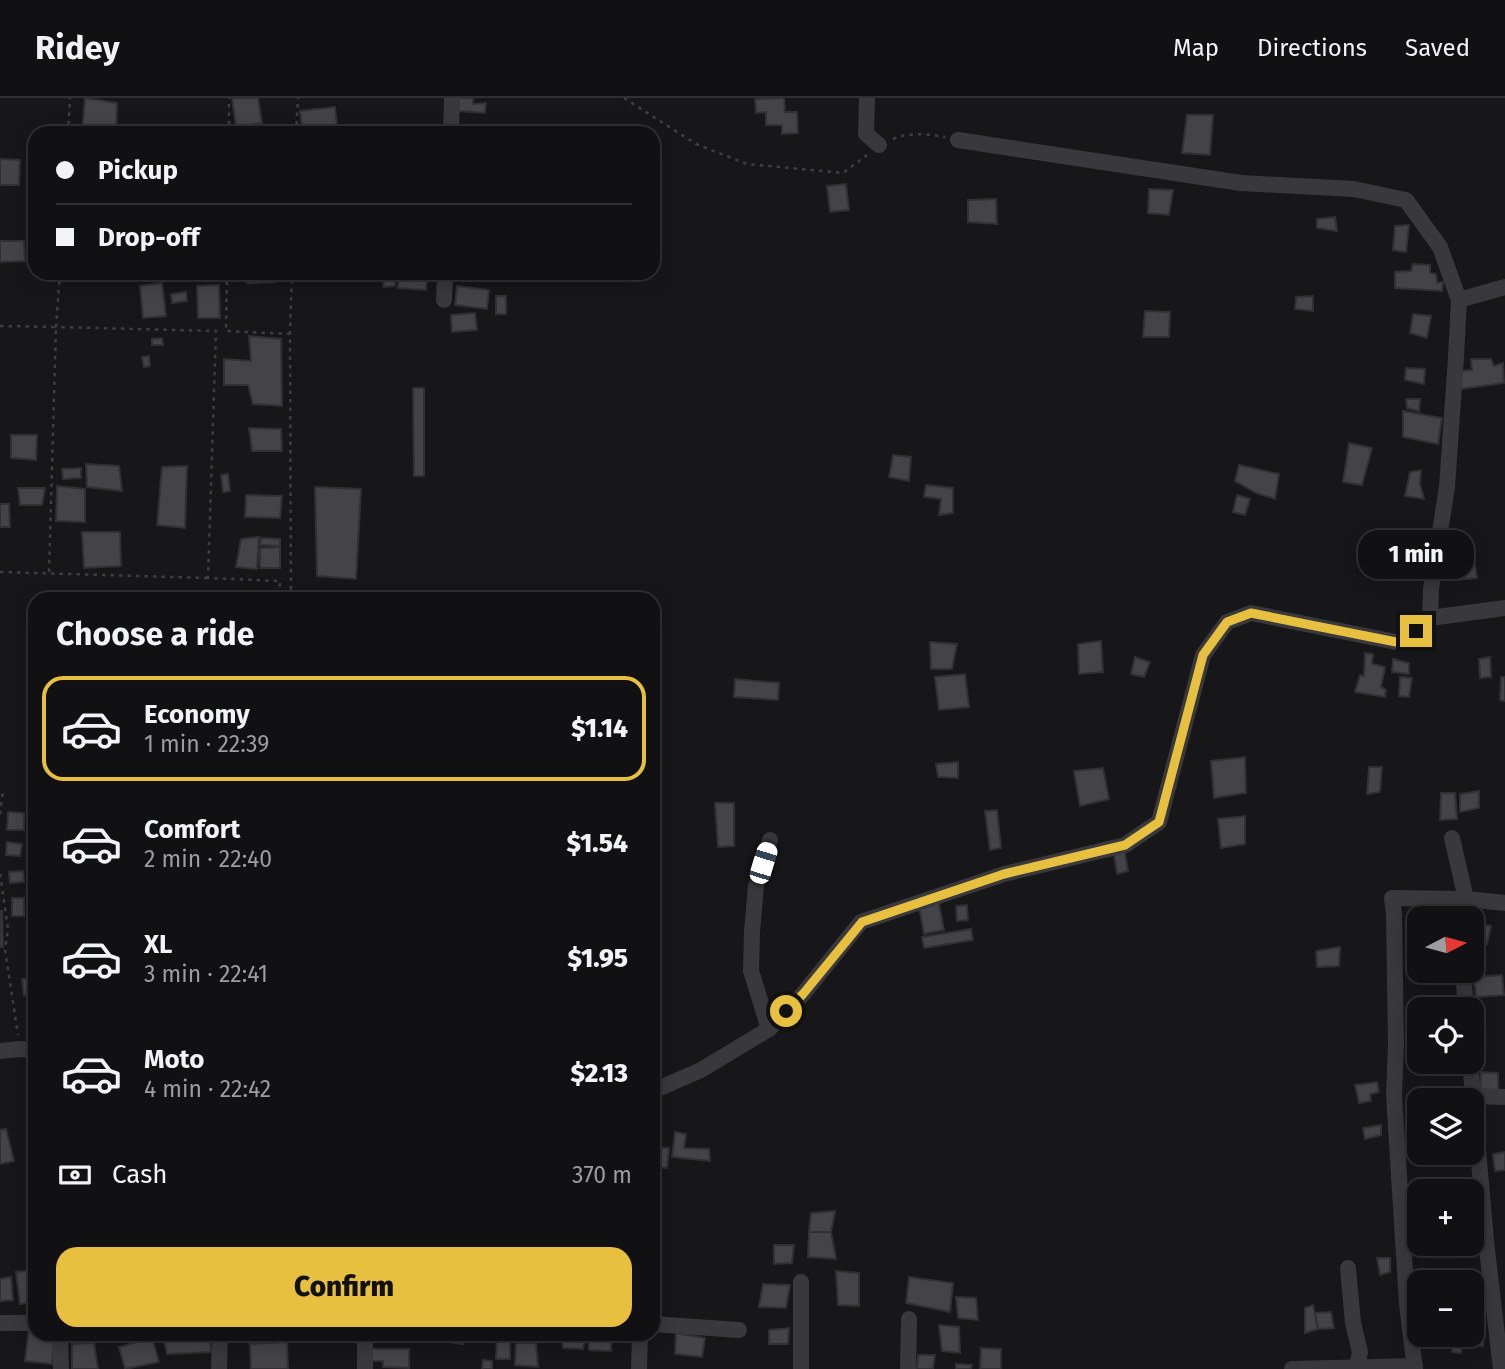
<!DOCTYPE html>
<html lang="en">
<head>
<meta charset="utf-8">
<style>
	:root { --surface:#111012; --page:#1e1e20; --text:#f1f3f6; --muted:#9c9d9f; --line:#303032; --accent:#e8c03f }
	body { margin:0; font-family:"Fira Sans",sans-serif; background:var(--page); color:var(--text); height:100vh; display:flex; flex-direction:column; font-size:26px; white-space:nowrap }
	* { box-sizing:border-box; margin:0 }
	p { font-size:23px; color:var(--muted) }
	.icon { flex:none; width:38px; height:38px; fill:none; stroke:currentColor; stroke-width:2; stroke-linecap:round; stroke-linejoin:round }
	.map { position:relative; flex:1; overflow:hidden }
	.panel { position:absolute; left:28px; top:494px; width:632px; height:749px; display:flex; flex-direction:column; background:var(--surface); border-radius:21px; box-shadow:0 4px 18px #0003,0 0 0 2px var(--line) }
	.panel>* { flex:none }
	.guide { position:absolute; left:28px; top:28px; width:632px; height:154px; border-radius:21px; box-shadow:0 4px 18px #0003,0 0 0 2px var(--line); display:grid; align-content:center; height:154px; padding:0 28px; background:var(--surface) }
	.needle { width:46px; rotate:84deg }
	.tools { position:absolute; left:1407px; top:808px; display:grid; gap:14px }
	.tools a { display:grid; place-items:center; width:77px; height:77px; border-radius:14px; background:var(--surface); box-shadow:0 4px 18px #0003,0 0 0 2px var(--line); font-size:35px }
	.end { position:absolute; width:32px; height:32px; margin:-16px; border:9px solid #e8c03f; background:#111; box-shadow:0 0 0 4px #111 }
	.from { border-radius:50% }
	.bubble { position:absolute; height:49px; border-radius:21px; background:var(--surface); box-shadow:0 4px 18px #0003,0 0 0 2px var(--line); font-size:23px; font-weight:800; line-height:49px; text-align:center }
	.car { position:absolute; width:21px; height:42px; margin:-21px -10px; border-radius:9px; box-shadow:0 0 5px 2px #0007; background:linear-gradient(#fff 24%,#345 0 40%,#fff 0 76%,#345 0 86%,#fff 0) }
	.guide b { display:flex; align-items:center; gap:24px; height:66px; font-size:26px }
	.guide b+b { border-top:2px solid var(--line) }
	.guide i { width:18px; height:18px; background:var(--text) }
	ul { padding:0; list-style:none }
	li { display:flex; align-items:center; gap:21px; height:105px; margin:0 14px 10px; padding:0 14px; border:4px solid transparent; border-radius:21px }
	li div { flex:1 }
	li b { display:block; font-size:26px }
	li em { font-style:normal; font-weight:800 }
	li.current { border-color:var(--accent) }
	li>.icon { width:63px; height:63px; stroke-width:1.5 }
	h2 { padding:0 28px; font-size:32px; line-height:84px }
	.pay { display:flex; align-items:center; gap:18px; height:77px; padding:0 28px; font-size:26px }
	.pay p { margin-inline-start:auto }
	.primary-button { display:flex; gap:14px; margin-top:auto; padding:14px 28px }
	.primary-button a { flex:1; height:80px; border-radius:21px; background:var(--accent); color:#111; font-size:28px; font-weight:800; line-height:80px; text-align:center }
	header { display:flex; align-items:center; gap:42px; box-sizing:border-box; height:98px; padding:0 35px; background:var(--surface); border-bottom:2px solid var(--line) }
	header strong { font-size:33px }
	nav { display:flex; gap:38px; margin-inline-start:auto; font-size:24px }
	.map>svg:first-child { display:block }
	.building { fill:#434348; stroke:#313034; stroke-width:2 }
	.lines { fill:none; stroke-linecap:round; stroke-linejoin:round }
	.path { stroke:#3e3f44; stroke-width:2.5; stroke-dasharray:3.5 5; stroke-linecap:butt }
	.minor { stroke:#38383d; stroke-width:16 }
	.route { stroke:#e8c03f; stroke-width:9 }
</style>
</head>
<body>
<header>
<strong>Ridey</strong>
<nav><a>Map</a><a>Directions</a><a>Saved</a></nav>
</header>
<div class="map">
<svg width="1505" height="1271" viewBox="0 0 1505 1271">
	<rect width="100%" height="100%" fill="#171618"/>
	<g class="building">
		<path d="M85 0 117 5 116 35H82Z"/>
		<path d="M232 0H258L262 25 236 29Z"/>
		<path d="M459 0H473V6L486 5 485 15 459 13Z"/>
		<path d="M784 0 785 14H797L798 35 782 36V27H766V14L756 15 755 1Z"/>
		<path d="M335 9 337 27 302 31 300 13Z"/>
		<path d="M1187 17H1213L1210 57 1182 55Z"/>
		<path d="M0 61 20 62 19 87H0Z"/>
		<path d="M846 86 849 112 830 114 827 88Z"/>
		<path d="M1149 91 1173 92 1169 117 1148 115Z"/>
		<path d="M996 101 997 126 968 124V102Z"/>
		<path d="M1335 119 1337 133 1317 130V121Z"/>
		<path d="M1409 127 1406 154 1393 152 1395 128Z"/>
		<path d="M0 143H24L25 163 0 164Z"/>
		<path d="M1413 166 1430 167V175L1436 176 1437 185 1443 184 1442 193 1395 190V174L1411 173Z"/>
		<path d="M84 175H120V181L84 182Z"/>
		<path d="M246 175H275V184L247 185Z"/>
		<path d="M382 175H394L395 188 384 189Z"/>
		<path d="M399 175H427L426 192 398 190Z"/>
		<path d="M162 185 166 218 143 220 140 188Z"/>
		<path d="M219 187 220 220H198L197 188Z"/>
		<path d="M457 188 489 192 487 211 455 207Z"/>
		<path d="M186 194 187 203 172 205 171 196Z"/>
		<rect x="496" y="198" width="10" height="18"/>
		<path d="M1313 198V213L1295 211 1296 199Z"/>
		<path d="M1145 213 1170 214 1169 239H1143Z"/>
		<path d="M475 215 477 232 452 234 451 217Z"/>
		<path d="M1413 216 1431 218 1427 240 1410 235Z"/>
		<path d="M249 238 281 241 282 308 253 306 248 287H224V261L251 263Z"/>
		<path d="M162 240 163 247H152V241Z"/>
		<path d="M149 258 150 268 144 269 142 259Z"/>
		<path d="M1471 261H1491L1494 268 1503 265 1504 285 1460 291V273L1472 272Z"/>
		<path d="M1406 270 1425 271 1424 286 1405 282Z"/>
		<path d="M413 290H424V378H414Z"/>
		<path d="M1406 301H1420L1419 313 1407 310Z"/>
		<path d="M1403 313 1442 320 1438 346 1403 339Z"/>
		<path d="M249 330 281 331 282 353H252Z"/>
		<path d="M11 337H37L36 362 11 360Z"/>
		<path d="M1349 345 1372 350 1362 387 1343 384Z"/>
		<path d="M893 357 911 359 909 383 889 379Z"/>
		<path d="M86 366 119 368 122 393 87 389Z"/>
		<path d="M1239 367 1279 376 1275 401 1256 395 1235 383Z"/>
		<path d="M187 368 185 430 157 427 162 369Z"/>
		<path d="M81 370V380L63 381 62 371Z"/>
		<path d="M1421 372 1420 386 1424 401 1405 398 1410 374Z"/>
		<path d="M228 376 230 393 223 394 221 377Z"/>
		<path d="M926 387 953 390V415L939 417 941 401 924 399Z"/>
		<path d="M57 388 85 391V424L56 423Z"/>
		<path d="M315 389 361 391 356 481 317 478Z"/>
		<path d="M18 390H45L42 407H20Z"/>
		<path d="M246 397 282 398 280 420 245 419Z"/>
		<path d="M1237 397 1250 401 1245 417 1233 414Z"/>
		<path d="M0 406H9L10 429H0Z"/>
		<path d="M82 434H120L121 468 84 470Z"/>
		<path d="M259 439 257 471 236 469 241 441Z"/>
		<path d="M261 440 280 441V448L260 447Z"/>
		<path d="M280 449V470H260V450Z"/>
		<path d="M1473 454 1477 480 1456 482 1455 456Z"/>
		<path d="M1101 543 1103 574 1079 576 1078 546Z"/>
		<path d="M930 544 957 546 952 571H931Z"/>
		<path d="M1365 555 1373 556 1372 566 1385 569 1381 589 1386 592 1385 599 1355 594 1360 577 1364 578Z"/>
		<path d="M1135 559 1150 564 1144 579 1131 576Z"/>
		<path d="M1490 559 1491 579 1480 580 1479 561Z"/>
		<path d="M1393 561 1409 565V576L1392 574Z"/>
		<path d="M965 576 969 609 939 612 935 579Z"/>
		<path d="M1400 579 1412 580 1409 599 1399 598Z"/>
		<path d="M1501 579H1505V603L1500 602Z"/>
		<path d="M735 581 779 585 778 602 734 599Z"/>
		<path d="M1245 659 1246 695 1214 700 1211 663Z"/>
		<path d="M958 664V680L938 679 936 666Z"/>
		<path d="M1369 669H1382L1380 694 1367 696Z"/>
		<path d="M1103 670 1109 701 1080 708 1074 673Z"/>
		<path d="M1479 693V710L1460 714V696Z"/>
		<path d="M1441 695H1455L1457 721 1440 722Z"/>
		<path d="M715 705H734V748L718 749Z"/>
		<path d="M997 712 1001 750 990 752 985 713Z"/>
		<path d="M8 714 24 715V732H7Z"/>
		<path d="M1245 718V746L1221 750 1218 721Z"/>
		<path d="M7 744 22 746 20 758 6 757Z"/>
		<path d="M1124 749 1128 773 1117 776 1113 750Z"/>
		<path d="M23 773 24 784 10 785 9 774Z"/>
		<rect x="12" y="800" width="12" height="18"/>
		<path d="M938 800 944 832 924 836 918 803Z"/>
		<path d="M967 807 968 822 957 823 956 808Z"/>
		<path d="M0 813H2L3 849H0Z"/>
		<path d="M1415 820 1417 833 1408 835 1406 822Z"/>
		<path d="M1472 824 1491 828 1487 846 1472 843Z"/>
		<path d="M971 831 973 842 924 850 922 839Z"/>
		<path d="M1340 849 1339 868 1317 869 1316 853Z"/>
		<path d="M1502 877 1504 897 1476 899 1474 879Z"/>
		<path d="M35 879V897L24 898 22 881Z"/>
		<path d="M1450 900 1451 912H1437L1436 901Z"/>
		<path d="M1481 974 1498 975V994L1480 993Z"/>
		<path d="M1377 984 1379 994 1370 996 1371 1003 1359 1005 1355 987Z"/>
		<path d="M1381 1027V1037L1365 1041 1363 1030Z"/>
		<path d="M6 1031 14 1063 0 1066V1032Z"/>
		<path d="M675 1034 686 1036 684 1050 709 1051 710 1063 672 1059Z"/>
		<path d="M653 1049 669 1050 667 1070 653 1069Z"/>
		<path d="M1505 1054V1072L1495 1073 1493 1056Z"/>
		<path d="M835 1113 831 1134H809L811 1115Z"/>
		<path d="M809 1134H831L836 1161 808 1159Z"/>
		<path d="M774 1147H794L792 1165 774 1166Z"/>
		<path d="M1377 1160H1390V1174L1380 1177Z"/>
		<path d="M35 1172 32 1205 20 1206 16 1174Z"/>
		<path d="M836 1173 859 1175V1208L838 1207Z"/>
		<path d="M11 1179 13 1202 0 1203V1181Z"/>
		<path d="M909 1179 953 1185 950 1214 906 1205Z"/>
		<path d="M763 1186 790 1187 786 1210 759 1209Z"/>
		<rect x="653" y="1195" width="2" height="22"/>
		<path d="M956 1199 976 1200 978 1222 958 1220Z"/>
		<path d="M1313 1207 1318 1231 1305 1235V1210Z"/>
		<path d="M1331 1214 1334 1230 1318 1231 1315 1215Z"/>
		<path d="M1482 1216 1484 1228 1472 1229V1217Z"/>
		<path d="M939 1227 959 1229 960 1255 942 1253Z"/>
		<path d="M29 1230H35V1236H55L52 1266 25 1263Z"/>
		<path d="M789 1230 788 1246H769V1232Z"/>
		<path d="M676 1235 705 1240 702 1259 675 1256Z"/>
		<path d="M1472 1235 1484 1236 1483 1248 1462 1247 1461 1255 1452 1254 1453 1237H1472Z"/>
		<path d="M163 1236H209L211 1254 167 1256Z"/>
		<path d="M312 1236H350V1239L312 1241Z"/>
		<path d="M424 1236H443L442 1243 424 1242Z"/>
		<path d="M449 1236H464L463 1246 448 1244Z"/>
		<path d="M575 1236H586L583 1251 563 1250 562 1241 575 1238Z"/>
		<path d="M588 1236H611V1253L589 1252Z"/>
		<path d="M510 1237V1261H496L497 1238Z"/>
		<path d="M152 1240 159 1264 125 1271 119 1249Z"/>
		<path d="M287 1244 288 1271H251L250 1246Z"/>
		<path d="M94 1245 98 1271H72V1246Z"/>
		<path d="M516 1245H536L538 1269 515 1267Z"/>
		<path d="M981 1250 1001 1251V1271H980Z"/>
		<path d="M371 1251H409V1270L383 1269V1263H371Z"/>
		<path d="M918 1257H935L933 1271H917Z"/>
		<path d="M483 1262 492 1263V1271H482Z"/>
		<path d="M956 1266 972 1267 971 1271H956Z"/>
	</g>
	<g class="lines">
		<g class="path">
			<path d="M624 0 696 46 747 66 843 75 867 57"/>
			<path d="M68 35 70 0"/>
			<path d="M229 35V0"/>
			<path d="M296 35 298 0"/>
			<path d="M893 41C910 34 928 36 945 39"/>
			<path d="M60 175 56 229 216 233 208 480 280 483 279 500"/>
			<path d="M227 175 226 233 290 236"/>
			<path d="M0 228 56 229 49 475"/>
			<path d="M0 474 208 480"/>
			<path d="M291 500 290 236 292 175"/>
			<path d="M0 716 3 692"/>
			<path d="M0 776 8 831 5 852 18 937"/>
		</g>
		<g class="minor">
			<path d="M867 0 866 36 879 47"/>
			<path d="M451 35 452 0"/>
			<path d="M958 42 1241 85 1354 91 1406 102 1440 149 1459 202 1456 259 1447 389 1431 491 1430 520"/>
			<path d="M444 202 445 175"/>
			<path d="M1459 202 1505 189"/>
			<path d="M1452 740 1466 801 1460 811V821"/>
			<path d="M1463 873 1466 912"/>
			<path d="M769 931 751 873 752 834 756 788 770 742"/>
			<path d="M0 953 20 951 35 952"/>
			<path d="M1470 964 1487 1152 1501 1271"/>
			<path d="M653 993 701 972 769 931 803 896 861 824 1004 776 1125 747 1159 724 1203 557 1227 524 1251 515 1401 545 1430 520 1505 510"/>
			<path d="M1473 998 1505 999"/>
			<path d="M1348 1170 1353 1225 1360 1254 1357 1269"/>
			<path d="M801 1184V1271"/>
			<path d="M0 1225H35"/>
			<path d="M653 1226 739 1232"/>
			<path d="M60 1236 61 1271"/>
			<path d="M365 1236V1271"/>
			<path d="M219 1271 220 1236"/>
			<path d="M639 1271 640 1236"/>
			<path d="M908 1271 909 1221"/>
			<path d="M1292 1271 1415 1268"/>
			<path d="M1415 1271 1407 1206 1394 997 1396 947 1394 816 1392 800 1466 801 1505 805"/>
		</g>
	</g>
	<g class="lines">
		<path class="route" d="M786 913 803 896 862 824 1004 776 1125 747 1159 724 1203 557 1227 524 1251 515 1401 545 1416 533"/>
	</g>
</svg>
<div class="tools">
<a><svg class="needle" viewBox="-14 -14 28 28"><path d="M0-13l5 13h-10z" fill="#e53935"/><path d="M0 13l5-13h-10z" fill="#9c9d9f"/></svg></a>
<a><svg class="icon" aria-label="locate" viewBox="0 0 24 24"><circle cx="12" cy="12" r="6"/><path d="M12 2v4M12 18v4M2 12h4M18 12h4"/></svg></a>
<a><svg class="icon" aria-label="layers" viewBox="0 0 24 24"><path d="M12 4l9 5-9 5-9-5zM3 14l9 5 9-5"/></svg></a>
<a>+</a>
<a>−</a>
</div>
<i class="end from" style="left:786px;top:913px"></i>
<i class="end" style="left:1416px;top:533px"></i>
<div class="bubble" style="left:1358px;top:432px;width:116px">1 min</div>
<i class="car" style="left:763px;top:765px;rotate:17deg"></i>
<div class="guide">
<b><i class="from"></i>Pickup</b>
<b><i></i>Drop-off</b>
</div>
<section class="panel">
<h2>Choose a ride</h2>
<ul>
<li class="current"><svg class="icon" aria-label="car" viewBox="0 0 24 24"><path d="M5 17H2v-5l4-1 3-4h7l3 4 3 1v5h-3M9 17h6M6 11h13"/><circle cx="7" cy="17" r="2"/><circle cx="17" cy="17" r="2"/></svg><div><b>Economy</b><p>1 min · 22:39</p></div><em>$1.14</em></li>
<li><svg class="icon" aria-label="car" viewBox="0 0 24 24"><path d="M5 17H2v-5l4-1 3-4h7l3 4 3 1v5h-3M9 17h6M6 11h13"/><circle cx="7" cy="17" r="2"/><circle cx="17" cy="17" r="2"/></svg><div><b>Comfort</b><p>2 min · 22:40</p></div><em>$1.54</em></li>
<li><svg class="icon" aria-label="car" viewBox="0 0 24 24"><path d="M5 17H2v-5l4-1 3-4h7l3 4 3 1v5h-3M9 17h6M6 11h13"/><circle cx="7" cy="17" r="2"/><circle cx="17" cy="17" r="2"/></svg><div><b>XL</b><p>3 min · 22:41</p></div><em>$1.95</em></li>
<li><svg class="icon" aria-label="car" viewBox="0 0 24 24"><path d="M5 17H2v-5l4-1 3-4h7l3 4 3 1v5h-3M9 17h6M6 11h13"/><circle cx="7" cy="17" r="2"/><circle cx="17" cy="17" r="2"/></svg><div><b>Moto</b><p>4 min · 22:42</p></div><em>$2.13</em></li>
</ul>
<div class="pay"><svg class="icon" aria-label="cash" viewBox="0 0 24 24"><path d="M3 7h18v10H3z"/><circle cx="12" cy="12" r="2"/></svg>Cash<p>370 m</p></div>
<div class="primary-button"><a>Confirm</a></div>
</section>
</div>
</body>
</html>
